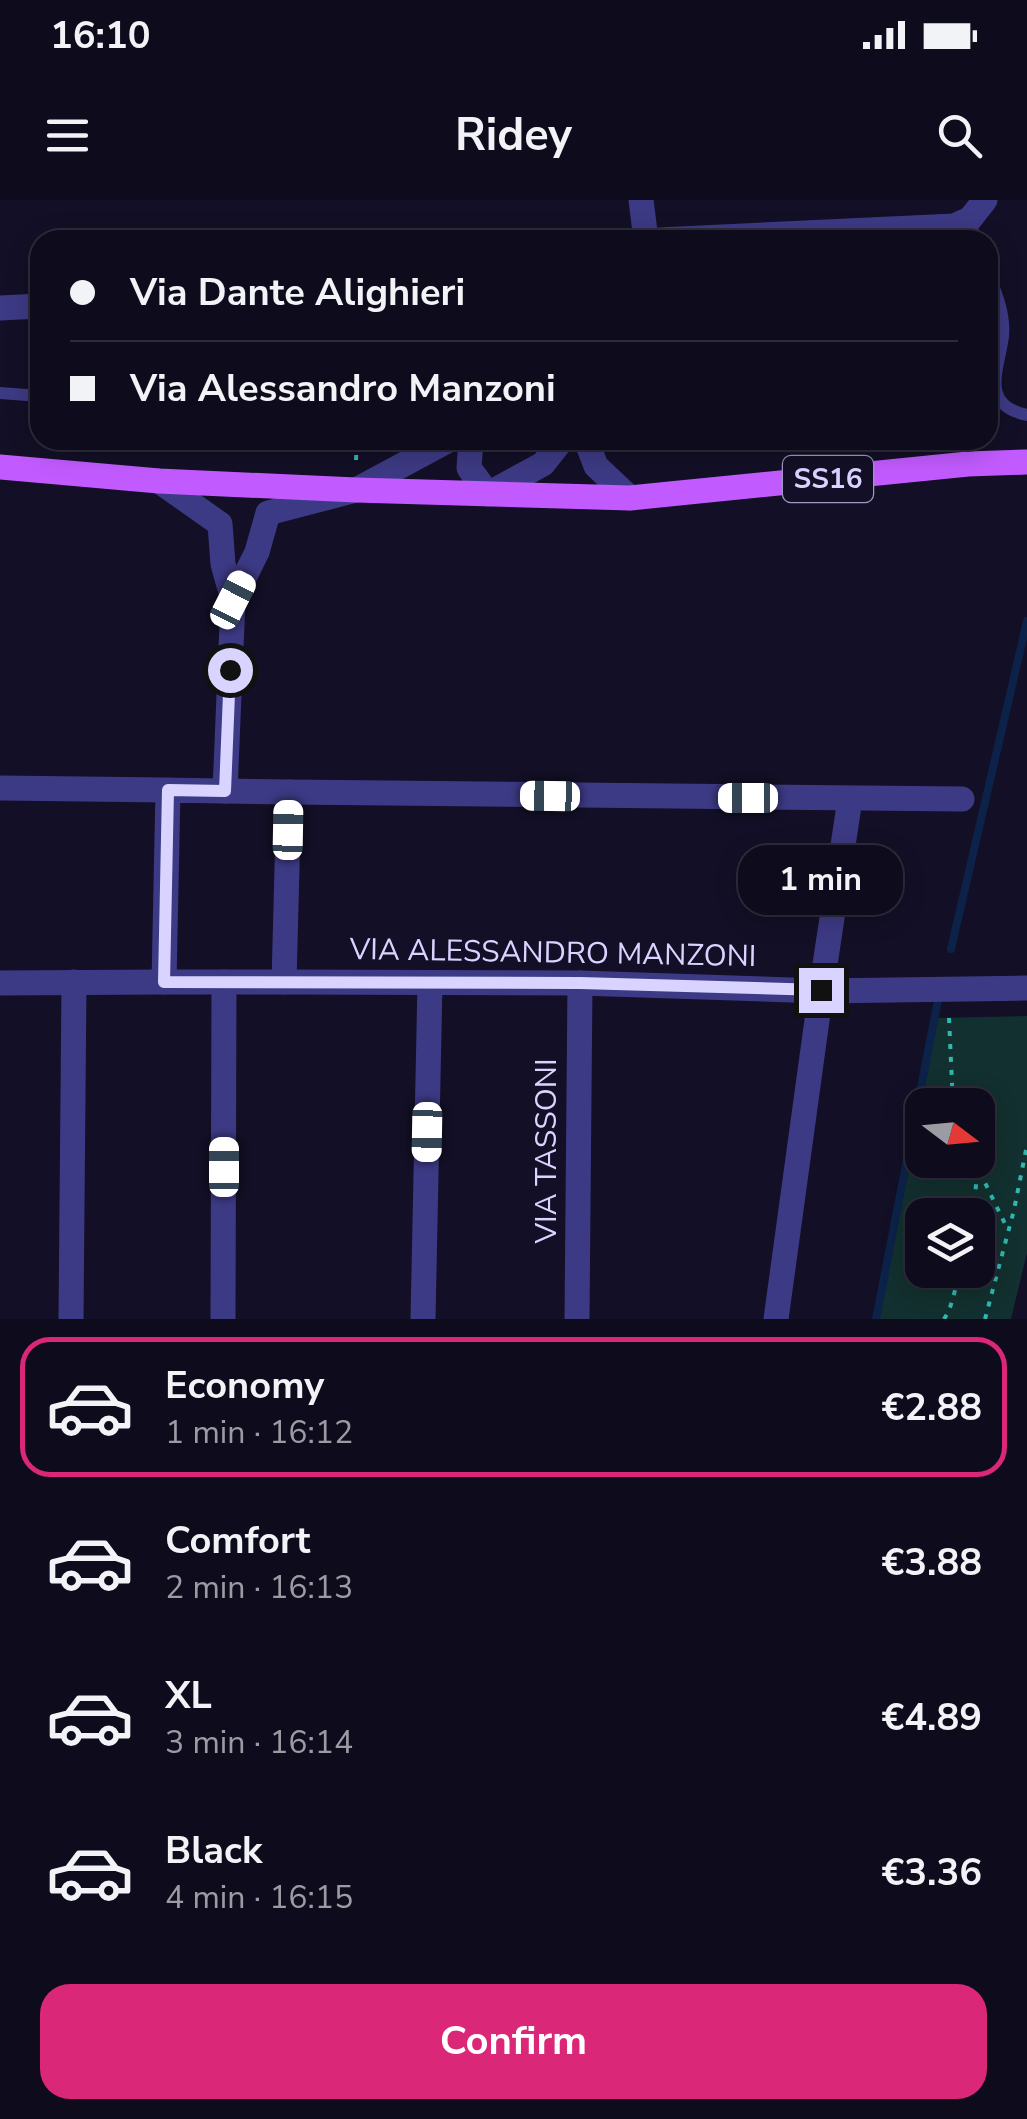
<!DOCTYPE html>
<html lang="en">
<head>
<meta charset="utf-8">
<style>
	:root { --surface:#0e0b1c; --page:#171425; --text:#f1f3f6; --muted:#9b9ba3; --line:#2e2b3b; --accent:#db2777 }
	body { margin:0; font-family:"Nunito Sans",sans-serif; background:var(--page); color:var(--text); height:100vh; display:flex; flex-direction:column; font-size:38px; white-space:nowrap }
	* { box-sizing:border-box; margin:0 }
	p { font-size:32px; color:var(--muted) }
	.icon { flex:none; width:55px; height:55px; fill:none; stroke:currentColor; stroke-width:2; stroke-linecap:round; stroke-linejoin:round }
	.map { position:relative; height:1119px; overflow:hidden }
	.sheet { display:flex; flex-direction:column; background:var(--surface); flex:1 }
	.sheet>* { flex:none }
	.top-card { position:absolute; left:30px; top:30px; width:968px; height:220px; border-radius:30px; box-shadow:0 5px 25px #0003,0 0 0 2px var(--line); display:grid; align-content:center; height:220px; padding:0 40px; background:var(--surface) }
	.needle { width:65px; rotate:106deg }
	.buttons { position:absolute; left:905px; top:888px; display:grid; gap:20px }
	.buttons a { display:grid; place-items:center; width:90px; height:90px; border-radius:20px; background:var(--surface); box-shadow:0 5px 25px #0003,0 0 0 2px var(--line); font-size:50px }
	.end { position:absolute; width:45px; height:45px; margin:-22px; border:12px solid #d9d4ff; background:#111; box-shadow:0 0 0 5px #111 }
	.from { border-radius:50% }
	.bubble { position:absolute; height:70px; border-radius:30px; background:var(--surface); box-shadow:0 5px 25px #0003,0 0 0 2px var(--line); font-size:32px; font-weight:700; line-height:70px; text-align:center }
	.car { position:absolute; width:30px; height:60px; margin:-30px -15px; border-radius:12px; box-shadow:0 0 8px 2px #0007; background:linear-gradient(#fff 24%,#345 0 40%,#fff 0 76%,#345 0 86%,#fff 0) }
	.top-card b { display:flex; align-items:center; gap:35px; height:95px; font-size:38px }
	.top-card b+b { border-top:2px solid var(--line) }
	.top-card i { width:25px; height:25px; background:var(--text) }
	ul { padding:18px 0 0; list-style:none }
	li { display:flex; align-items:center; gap:30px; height:140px; margin:0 20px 15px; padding:0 20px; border:5px solid transparent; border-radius:30px }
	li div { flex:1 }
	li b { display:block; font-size:38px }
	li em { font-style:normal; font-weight:700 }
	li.selected { border-color:var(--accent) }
	li>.icon { width:90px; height:90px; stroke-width:1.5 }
	.action { display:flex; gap:20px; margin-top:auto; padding:20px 40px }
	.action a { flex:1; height:115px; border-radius:30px; background:var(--accent); color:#fff; font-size:40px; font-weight:700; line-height:115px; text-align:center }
	.status { display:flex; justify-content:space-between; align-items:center; height:70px; padding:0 50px; background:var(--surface); direction:ltr }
	.status svg { height:28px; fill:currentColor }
	header { display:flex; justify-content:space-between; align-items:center; height:130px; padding:0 40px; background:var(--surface); font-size:45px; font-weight:700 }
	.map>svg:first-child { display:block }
	.green { fill:#12302f; fill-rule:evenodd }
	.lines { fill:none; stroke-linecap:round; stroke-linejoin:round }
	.stream { stroke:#0c2248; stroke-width:8 }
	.path { stroke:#2fb8b0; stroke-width:4; stroke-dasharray:5 8; stroke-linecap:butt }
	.service { stroke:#3d3a85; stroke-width:12 }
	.minor { stroke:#3d3a85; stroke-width:25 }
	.primary { stroke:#c25bff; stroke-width:25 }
	.route { stroke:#d9d4ff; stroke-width:12 }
	.labels { text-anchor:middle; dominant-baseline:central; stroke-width:10; stroke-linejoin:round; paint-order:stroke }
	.shield { fill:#130f26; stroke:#9e99be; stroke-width:2.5 }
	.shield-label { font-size:28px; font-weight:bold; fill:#d9d4ff }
	.street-label { font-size:30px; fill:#d9d4ff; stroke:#130f26 }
</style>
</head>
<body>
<div class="status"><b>16:10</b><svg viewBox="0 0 49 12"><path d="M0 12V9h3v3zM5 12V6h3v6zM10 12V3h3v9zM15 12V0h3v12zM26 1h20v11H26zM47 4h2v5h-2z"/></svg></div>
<header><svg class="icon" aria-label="menu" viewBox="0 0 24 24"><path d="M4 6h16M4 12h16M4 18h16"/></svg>Ridey<svg class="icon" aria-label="search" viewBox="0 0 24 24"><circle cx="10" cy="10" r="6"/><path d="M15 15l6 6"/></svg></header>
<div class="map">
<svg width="1027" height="1119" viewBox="0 0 1027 1119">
	<rect width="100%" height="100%" fill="#130f26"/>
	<path class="green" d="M1027 816V1053L1011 1119H877L934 818ZM922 905H978V960H922ZM922 1015H978V1070H922Z"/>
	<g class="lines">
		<g class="stream">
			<path d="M951 749 1027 421"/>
			<path d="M876 1119 938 800"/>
		</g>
		<g class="path">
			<path d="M356 260 357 240"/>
			<path d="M949 818 953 905"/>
			<path d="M974 960 1007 1028"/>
			<path d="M972 1015 978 971"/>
			<path d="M944 1119 949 1111 961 1070"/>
			<path d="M985 1119 1014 1010 1027 945"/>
		</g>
		<g class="service">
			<path d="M970 19 975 40"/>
			<path d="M988 73C996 93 1005 113 1003 136 999 169 979 205 1027 215"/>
			<path d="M0 193 40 196"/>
		</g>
		<g class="minor">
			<path d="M641 0 646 40"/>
			<path d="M659 40 954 26 970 19 985 0"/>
			<path d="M0 108 40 106"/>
			<path d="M471 240 469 268 488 294 543 264 562 240"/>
			<path d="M586 240 596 266 630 298"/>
			<path d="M159 281 220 324 223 364 233 400 225 591"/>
			<path d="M233 400 257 352 268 313 356 290 449 240"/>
			<path d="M0 588C96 589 193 590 289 592L284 782H164L168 590"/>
			<path d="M289 592 962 599"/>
			<path d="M284 782 580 783 821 791 1027 788"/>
			<path d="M0 783 164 782"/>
			<path d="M71 1119 74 782"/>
			<path d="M223 1119 224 782"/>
			<path d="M423 1119 430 783"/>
			<path d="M577 1119 580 783"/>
			<path d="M776 1119 821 791 850 599"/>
		</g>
		<path class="primary" d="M0 267 159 281 356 290 630 298 968 264 1027 262"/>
	</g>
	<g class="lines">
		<path class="route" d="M230 470 225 591 168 590 164 782 580 783 821 790"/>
	</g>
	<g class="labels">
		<rect class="shield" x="783" y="256" width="90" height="46" rx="8"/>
		<g class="shield-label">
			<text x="828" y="279">SS16</text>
		</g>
		<g class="street-label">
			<text transform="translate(553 753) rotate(1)">VIA ALESSANDRO MANZONI</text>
			<text transform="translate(546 951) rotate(-90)">VIA TASSONI</text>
		</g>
	</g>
</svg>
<div class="buttons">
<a><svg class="needle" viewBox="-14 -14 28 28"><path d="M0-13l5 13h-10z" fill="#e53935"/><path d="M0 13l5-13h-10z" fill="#9b9ba3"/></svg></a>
<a><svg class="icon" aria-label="layers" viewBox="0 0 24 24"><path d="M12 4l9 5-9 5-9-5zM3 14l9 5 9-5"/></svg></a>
</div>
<i class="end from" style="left:230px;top:470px"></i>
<i class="end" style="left:821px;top:790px"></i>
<div class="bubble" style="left:738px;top:645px;width:165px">1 min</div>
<i class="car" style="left:233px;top:400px;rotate:27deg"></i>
<i class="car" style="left:550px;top:596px;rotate:271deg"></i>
<i class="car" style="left:748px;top:598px;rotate:270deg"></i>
<i class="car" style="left:288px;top:630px;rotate:1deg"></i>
<i class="car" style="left:427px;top:932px;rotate:181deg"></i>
<i class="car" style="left:224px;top:967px;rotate:0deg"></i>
<div class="top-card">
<b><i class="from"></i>Via Dante Alighieri</b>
<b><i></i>Via Alessandro Manzoni</b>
</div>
</div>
<section class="sheet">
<ul>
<li class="selected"><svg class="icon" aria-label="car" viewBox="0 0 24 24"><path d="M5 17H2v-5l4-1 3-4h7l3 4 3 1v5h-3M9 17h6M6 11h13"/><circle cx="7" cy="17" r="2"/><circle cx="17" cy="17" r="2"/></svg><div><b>Economy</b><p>1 min · 16:12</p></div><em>€2.88</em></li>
<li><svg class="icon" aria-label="car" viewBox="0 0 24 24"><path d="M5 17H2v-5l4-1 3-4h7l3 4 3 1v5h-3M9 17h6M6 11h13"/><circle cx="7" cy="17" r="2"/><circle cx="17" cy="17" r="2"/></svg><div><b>Comfort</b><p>2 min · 16:13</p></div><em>€3.88</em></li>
<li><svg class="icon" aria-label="car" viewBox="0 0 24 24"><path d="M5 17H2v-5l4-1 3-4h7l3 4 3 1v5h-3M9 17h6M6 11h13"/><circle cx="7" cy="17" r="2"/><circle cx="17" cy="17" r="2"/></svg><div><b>XL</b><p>3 min · 16:14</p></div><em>€4.89</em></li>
<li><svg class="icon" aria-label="car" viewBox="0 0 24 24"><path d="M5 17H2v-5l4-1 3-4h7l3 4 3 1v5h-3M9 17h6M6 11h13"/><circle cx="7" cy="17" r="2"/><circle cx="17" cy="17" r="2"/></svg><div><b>Black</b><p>4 min · 16:15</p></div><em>€3.36</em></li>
</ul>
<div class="action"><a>Confirm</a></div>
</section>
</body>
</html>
